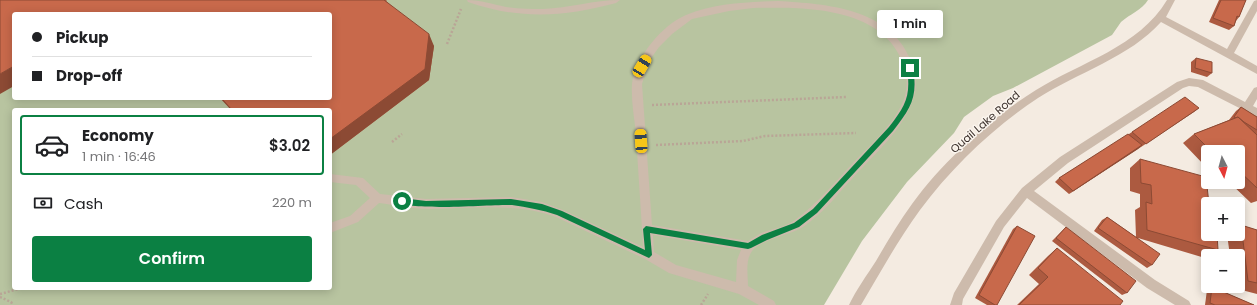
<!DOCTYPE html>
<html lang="en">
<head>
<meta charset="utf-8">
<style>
	:root { --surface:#fff; --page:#f6f6f6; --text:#202124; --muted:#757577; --line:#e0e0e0; --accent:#0b8043 }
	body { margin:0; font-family:Poppins,sans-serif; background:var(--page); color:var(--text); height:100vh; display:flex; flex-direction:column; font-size:15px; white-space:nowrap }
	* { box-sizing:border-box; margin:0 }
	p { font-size:13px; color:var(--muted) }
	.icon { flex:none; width:22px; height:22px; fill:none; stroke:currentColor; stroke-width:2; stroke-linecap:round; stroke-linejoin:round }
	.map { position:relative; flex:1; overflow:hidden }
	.details { position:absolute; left:12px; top:108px; width:320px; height:182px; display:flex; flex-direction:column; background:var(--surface); border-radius:4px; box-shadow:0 2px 10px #0003 }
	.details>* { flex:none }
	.guide { position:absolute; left:12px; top:12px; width:320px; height:88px; border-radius:4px; box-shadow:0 2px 10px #0003; display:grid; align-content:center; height:88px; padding:0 20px; background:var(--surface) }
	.needle { width:26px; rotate:174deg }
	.controls { position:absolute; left:1201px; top:145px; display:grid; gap:8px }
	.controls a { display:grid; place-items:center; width:44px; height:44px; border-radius:4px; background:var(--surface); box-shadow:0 2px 10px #0003; font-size:20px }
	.end { position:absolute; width:18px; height:18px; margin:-9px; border:5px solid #0b8043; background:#fff; box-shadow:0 0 0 2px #fff }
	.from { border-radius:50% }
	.bubble { position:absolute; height:28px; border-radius:4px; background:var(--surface); box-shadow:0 2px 10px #0003; font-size:13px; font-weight:600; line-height:28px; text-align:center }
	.car { position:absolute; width:12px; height:24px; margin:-12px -6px; border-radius:5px; box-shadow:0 0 3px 1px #0007; background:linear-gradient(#f5c518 24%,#345 0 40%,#f5c518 0 76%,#345 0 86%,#f5c518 0) }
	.guide b { display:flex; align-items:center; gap:14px; height:38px; font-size:15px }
	.guide b+b { border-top:1px solid var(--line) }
	.guide i { width:10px; height:10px; background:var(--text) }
	ul { padding:7px 0 0; list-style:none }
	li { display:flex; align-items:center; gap:12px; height:60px; margin:0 8px 6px; padding:0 12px; border:2px solid transparent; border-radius:4px }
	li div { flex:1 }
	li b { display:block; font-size:15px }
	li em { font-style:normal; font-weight:600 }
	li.current { border-color:var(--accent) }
	li>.icon { width:36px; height:36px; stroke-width:1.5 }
	.pay { display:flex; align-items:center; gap:10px; height:44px; padding:0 20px; font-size:15px }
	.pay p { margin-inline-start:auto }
	.cta { display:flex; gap:8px; margin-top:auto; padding:8px 20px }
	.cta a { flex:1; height:46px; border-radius:4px; background:var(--accent); color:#fff; font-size:16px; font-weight:600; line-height:46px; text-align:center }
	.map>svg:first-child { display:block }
	.green { fill:#b8c4a0; fill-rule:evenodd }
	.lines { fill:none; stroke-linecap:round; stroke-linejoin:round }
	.path { stroke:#b9a596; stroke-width:2.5; stroke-dasharray:2 2; stroke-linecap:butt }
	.minor { fill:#cdbbac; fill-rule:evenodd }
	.wall { fill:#ac5a40 }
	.shaded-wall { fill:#8c4a34 }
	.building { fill:#c8694b; stroke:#8c4a34 }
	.route { fill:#0b8043 }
	.labels { text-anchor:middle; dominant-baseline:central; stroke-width:3; stroke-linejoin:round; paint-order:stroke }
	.street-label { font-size:11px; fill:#3b302b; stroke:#fbf5ee }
</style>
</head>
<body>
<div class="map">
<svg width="1257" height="305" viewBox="0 0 1257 305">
	<rect width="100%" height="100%" fill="#f4ebe1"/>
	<path class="green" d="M0 0H1148C1142 10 1130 14 1121 22 1118 26 1115 31 1112 35L1013 88 993 96 964 117 954 133 907 182 862 241 824 305H0ZM14 14H330V98H14ZM14 110H330V288H14Z"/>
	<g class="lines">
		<g class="path">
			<path d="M447 44 461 9"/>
			<path d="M652 105 846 97"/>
			<path d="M392 142 402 134"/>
			<path d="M656 145 743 141 765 136 856 133"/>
			<path d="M0 294 22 288"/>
			<path d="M0 297 11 302 13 305"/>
			<path d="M701 305 708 294"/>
		</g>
		<g class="minor">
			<path d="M467 0C481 0 492 4 506 7 518 9 531 9 543 9 569 8 594 0 620 0L616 3C564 17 520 20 468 2Z"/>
			<path d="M1167 0H1175L1166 17 1227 49 1254 1 1257 0V11L1234 53 1257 66V74L1161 22C1130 57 1077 73 1038 98 994 127 952 167 920 210 898 240 880 273 861 305H849C856 290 867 275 876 261 887 242 899 222 912 204 944 160 990 119 1036 90 1081 62 1139 47 1167 0Z"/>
			<path d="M778 1C827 4 890 8 911 61 915 72 918 84 914 96 905 129 873 155 851 180 840 191 830 205 818 215 813 219 807 225 801 228 789 235 760 240 752 251 745 261 748 274 748 286L774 301 776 305H759L739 294 669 273 645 259 556 217C514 202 471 209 428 209 412 209 395 205 379 203L358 222 330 233V223L350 216 370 198 356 185 330 182V174L363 178 380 194 426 199 511 197 542 202 563 210 643 247C641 209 638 171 636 133 634 117 631 100 632 84 635 58 662 25 686 15 715 3 748 2 778 1ZM753 8C804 7 881 6 903 63 908 77 908 91 902 104 891 127 870 145 853 163 835 182 817 204 795 220 786 227 772 229 761 233 757 236 752 238 748 241L652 225 642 84 649 61 659 47 672 34 692 19 729 11ZM653 235 741 250 737 260 736 282 676 265 654 252Z"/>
			<path d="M1189 78 1203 80 1245 102 1254 88 1257 87V99L1253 106 1257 108V117L1198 87 1189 86 1183 88 1068 163 1034 191 1155 280 1189 301 1191 305H1175L1147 288 1027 198 1004 227 963 299 962 305H950L954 293 996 221 1022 188 1060 157 1177 82Z"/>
		</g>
	</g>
	<g class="wall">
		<path d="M0 0H387L386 1 434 46 429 80 330 155V110H231L220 98H330V14H14Z"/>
		<path d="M1219 0H1246L1239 17 1236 21 1234 26 1229 30 1209 22Z"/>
		<path d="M1196 58 1212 73 1207 77 1191 72V62Z"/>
		<path d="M1241 107 1257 117V201L1251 203 1229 182H1238V152H1208V166L1206 167 1183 143 1194 134 1229 120 1236 111Z"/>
		<path d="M1199 108 1194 112 1141 147 1069 194 1055 182 1059 178 1129 134 1132 132Z"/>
		<path d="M1140 159 1208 204 1204 207 1205 221 1218 250 1205 258 1138 238 1152 265 1147 268 1094 231 1102 220 1107 217 1136 237 1135 210 1140 207V194L1130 191V168Z"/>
		<path d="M1241 225 1257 230V294L1234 288 1233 286H1238V256H1230L1227 234H1238V227Z"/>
		<path d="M1017 226 997 305H987L975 298 1013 229Z"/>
		<path d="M1066 227 1127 293 1122 295 1052 241Z"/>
		<path d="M1057 248 1120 305H1017L1039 284 1029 275 1048 256Z"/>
		<path d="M1212 287 1254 305H1205L1207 290Z"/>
	</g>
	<g class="shaded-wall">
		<path d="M429 34 434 46 429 80 330 155V139Z"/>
		<path d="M14 66V86L0 94V74Z"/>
		<path d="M1142 145 1138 149 1069 194 1073 191Z"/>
	</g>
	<g class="building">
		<path d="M0 0H384L429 34 425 69 330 139V110H232L221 98H330V14H14V66L0 74Z"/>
		<path d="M1221 0H1246L1239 17 1237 16 1234 26 1213 18Z"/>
		<path d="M1196 58 1212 62V73L1195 68Z"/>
		<path d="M1185 97 1199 108 1146 144 1132 132Z"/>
		<path d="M1241 107 1257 117V130L1244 122 1238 117 1236 118 1234 117Z"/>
		<path d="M1238 117 1257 135V188L1238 170V152H1212L1194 134Z"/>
		<path d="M1128 134 1142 145 1073 191 1059 178Z"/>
		<path d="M1140 159 1206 177 1209 204 1203 202 1205 221 1208 222V234H1217L1218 250 1147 230 1146 202 1152 204 1151 185 1141 183Z"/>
		<path d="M1107 217 1160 254 1152 265 1098 228Z"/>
		<path d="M1241 225 1257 230V283L1248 281Z"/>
		<path d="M1017 226 1035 236 997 305H995L979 295Z"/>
		<path d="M1066 227 1136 281 1127 293 1056 238Z"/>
		<path d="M1057 248 1123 301 1120 305H1019L1048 277 1038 268Z"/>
		<path d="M1212 287 1254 305H1215L1210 303Z"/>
	</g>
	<path class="route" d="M910 65 913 68C918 97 911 108 893 131L817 213 799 227 767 240 751 248 748 249 650 233 652 255 649 258 557 215C542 210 527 207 512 205 494 204 406 212 399 201L402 198 426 201 511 199 542 204 562 211 645 250 643 229 646 226 748 243 762 235 794 223 813 209 889 127C906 105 911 96 907 68Z"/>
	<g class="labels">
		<g class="street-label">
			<text transform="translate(985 122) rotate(-41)">Quail Lake Road</text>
		</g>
	</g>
</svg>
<div class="controls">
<a><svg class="needle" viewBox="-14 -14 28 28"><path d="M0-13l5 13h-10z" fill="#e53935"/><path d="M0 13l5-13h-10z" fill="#757577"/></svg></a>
<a>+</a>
<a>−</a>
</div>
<i class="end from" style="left:402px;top:201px"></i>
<i class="end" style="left:910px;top:68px"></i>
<div class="bubble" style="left:877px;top:10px;width:66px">1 min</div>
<i class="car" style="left:642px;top:66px;rotate:31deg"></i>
<i class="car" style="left:641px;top:141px;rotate:356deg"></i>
<div class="guide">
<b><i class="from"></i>Pickup</b>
<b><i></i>Drop-off</b>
</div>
<section class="details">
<ul>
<li class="current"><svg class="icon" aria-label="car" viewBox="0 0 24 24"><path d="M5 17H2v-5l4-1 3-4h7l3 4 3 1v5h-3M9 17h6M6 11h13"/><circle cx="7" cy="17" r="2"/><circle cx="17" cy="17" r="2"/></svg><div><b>Economy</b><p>1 min · 16:46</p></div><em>$3.02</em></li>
</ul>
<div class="pay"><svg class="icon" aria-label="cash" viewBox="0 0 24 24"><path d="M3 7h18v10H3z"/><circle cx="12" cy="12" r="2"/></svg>Cash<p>220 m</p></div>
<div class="cta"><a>Confirm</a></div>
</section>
</div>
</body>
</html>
